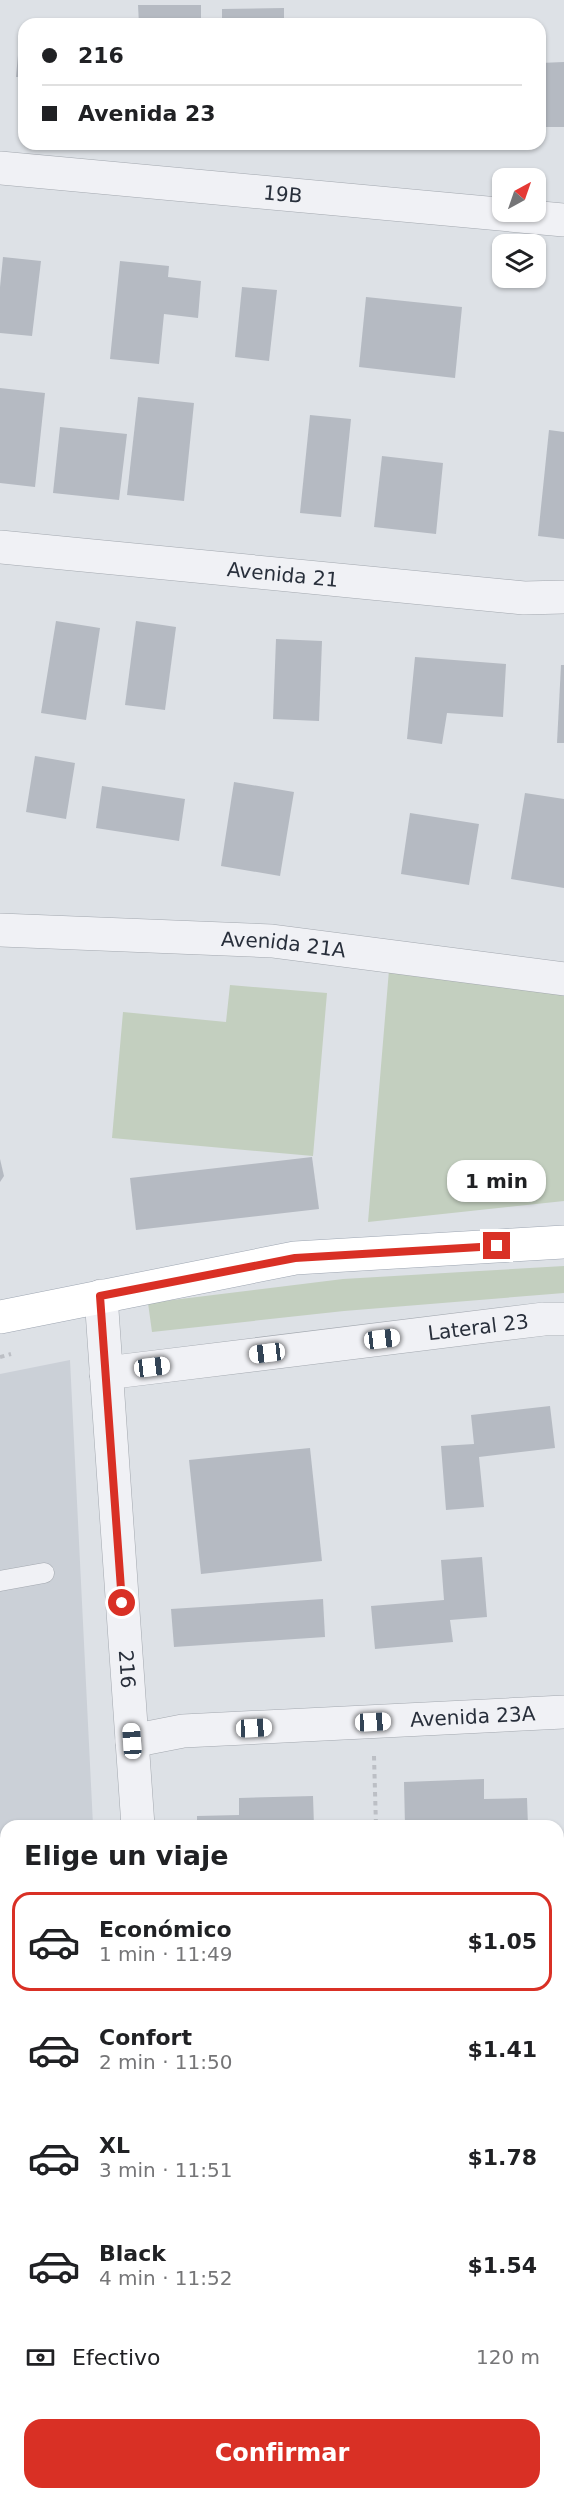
<!DOCTYPE html>
<html lang="es">
<head>
<meta charset="utf-8">
<style>
	:root { --surface:#fff; --page:#f2f2f2; --text:#202124; --muted:#757577; --line:#e0e0e0; --accent:#d93025 }
	body { margin:0; font-family:"DejaVu Sans",sans-serif; background:var(--page); color:var(--text); height:100vh; display:flex; flex-direction:column; font-size:22px; white-space:nowrap }
	* { box-sizing:border-box; margin:0 }
	p { font-size:20px; color:var(--muted) }
	.icon { flex:none; width:33px; height:33px; fill:none; stroke:currentColor; stroke-width:2; stroke-linecap:round; stroke-linejoin:round }
	.map { position:relative; flex:1; overflow:hidden }
	.sheet { position:absolute; left:0px; top:1820px; width:564px; height:680px; display:flex; flex-direction:column; background:var(--surface); border-radius:18px 18px 0 0; box-shadow:0 2px 4px #0004 }
	.sheet>* { flex:none }
	.top-card { position:absolute; left:18px; top:18px; width:528px; height:132px; border-radius:18px; box-shadow:0 2px 4px #0004; display:grid; align-content:center; height:132px; padding:0 24px; background:var(--surface) }
	.needle { width:39px; rotate:40deg }
	.controls { position:absolute; left:492px; top:168px; display:grid; gap:12px }
	.controls a { display:grid; place-items:center; width:54px; height:54px; border-radius:12px; background:var(--surface); box-shadow:0 2px 4px #0004; font-size:30px }
	.end { position:absolute; width:27px; height:27px; margin:-14px; border:8px solid #d93025; background:#fff; box-shadow:0 0 0 3px #fff }
	.from { border-radius:50% }
	.bubble { position:absolute; height:42px; border-radius:18px; background:var(--surface); box-shadow:0 2px 4px #0004; font-size:20px; font-weight:700; line-height:42px; text-align:center }
	.car { position:absolute; width:18px; height:36px; margin:-18px -9px; border-radius:8px; box-shadow:0 0 4px 2px #0007; background:linear-gradient(#fff 24%,#345 0 40%,#fff 0 76%,#345 0 86%,#fff 0) }
	.top-card b { display:flex; align-items:center; gap:21px; height:57px; font-size:22px }
	.top-card b+b { border-top:2px solid var(--line) }
	.top-card i { width:15px; height:15px; background:var(--text) }
	ul { padding:0; list-style:none }
	li { display:flex; align-items:center; gap:18px; height:99px; margin:0 12px 9px; padding:0 12px; border:3px solid transparent; border-radius:18px }
	li div { flex:1 }
	li b { display:block; font-size:22px }
	li em { font-style:normal; font-weight:700 }
	li.selected { border-color:var(--accent) }
	li>.icon { width:54px; height:54px; stroke-width:1.5 }
	h2 { padding:0 24px; font-size:27px; line-height:72px }
	.pay { display:flex; align-items:center; gap:15px; height:66px; padding:0 24px; font-size:22px }
	.pay p { margin-inline-start:auto }
	.primary-button { display:flex; gap:12px; margin-top:auto; padding:12px 24px }
	.primary-button a { flex:1; height:69px; border-radius:18px; background:var(--accent); color:#fff; font-size:24px; font-weight:700; line-height:69px; text-align:center }
	.map>svg:first-child { display:block }
	.built { fill:#cbd0d7 }
	.green { fill:#c3cfbf }
	.building { fill:#b5bac2 }
	.lines { fill:none; stroke-linecap:round; stroke-linejoin:round }
	.lane-casing { stroke:#a3a8af; stroke-width:21 }
	.street-casing { stroke:#a3a8af; stroke-width:34 }
	.primary-casing { stroke:#9da5b1; stroke-width:34 }
	.path { stroke:#bcbfc5; stroke-width:4; stroke-dasharray:4.5 4.5; stroke-linecap:butt }
	.lane { stroke:#f0f1f5; stroke-width:20 }
	.street { stroke:#f0f1f5; stroke-width:33 }
	.primary { stroke:#fff; stroke-width:33 }
	.route { stroke:#d93025; stroke-width:8 }
	.labels { text-anchor:middle; dominant-baseline:central; stroke-width:4.5; stroke-linejoin:round; paint-order:stroke }
	.street-label { font-size:20px; fill:#282f3b; stroke:#eceff4 }
</style>
</head>
<body>
<div class="map">
<svg width="564" height="2498" viewBox="0 0 564 2498">
	<rect width="100%" height="100%" fill="#dde1e6"/>
	<path class="built" d="M70 1360 93 1825 6 1826V2493H127V2498H0V1374Z"/>
	<g class="green">
		<path d="M389 970 564 994V1201L368 1222Z"/>
		<path d="M230 985 327 993 313 1156 112 1138 123 1012 226 1022Z"/>
		<path d="M564 1266V1293L344 1311 152 1332 148 1303 343 1279Z"/>
		<path d="M0 2073H6V2493H54V2498H0Z"/>
	</g>
	<g class="building">
		<path d="M138 5H201V24H139Z"/>
		<path d="M284 8V24H222V9Z"/>
		<path d="M356 21V24H306V22Z"/>
		<path d="M20 33 24 34V77H16Z"/>
		<path d="M564 62V127H540V63Z"/>
		<path d="M3 257 41 261 32 336 0 333V287Z"/>
		<path d="M120 261 169 266 168 277 201 281 198 318 164 314 159 364 110 359Z"/>
		<path d="M242 287 277 290 269 361 235 357Z"/>
		<path d="M366 297 462 307 455 378 359 367Z"/>
		<path d="M0 388 45 393 35 487 0 483Z"/>
		<path d="M138 397 194 403 184 501 127 495Z"/>
		<path d="M310 415 351 419 341 517 300 513Z"/>
		<path d="M60 427 127 434 119 500 53 493Z"/>
		<path d="M549 430 564 432V539L538 536Z"/>
		<path d="M382 456 443 463 436 534 374 527Z"/>
		<path d="M56 621 100 628 86 720 41 713Z"/>
		<path d="M136 621 176 627 165 710 125 705Z"/>
		<path d="M276 639 322 641 319 721 273 719Z"/>
		<path d="M415 657 506 664 503 717 447 713 442 744 407 739Z"/>
		<path d="M561 665H564V743H557Z"/>
		<path d="M35 756 75 763 66 819 26 812Z"/>
		<path d="M234 782 294 792 280 876 221 866Z"/>
		<path d="M102 786 185 799 179 841 96 828Z"/>
		<path d="M525 793 564 799V888L511 879Z"/>
		<path d="M410 813 479 824 469 885 401 874Z"/>
		<path d="M312 1157 319 1209 136 1230 130 1178Z"/>
		<path d="M0 1159 4 1176 0 1182Z"/>
		<path d="M550 1406 555 1448 479 1457 484 1507 446 1510 441 1446 474 1444 471 1415Z"/>
		<path d="M310 1448 322 1561 201 1574 189 1460Z"/>
		<path d="M482 1557 487 1617 450 1620 453 1642 375 1649 371 1606 444 1600 441 1560Z"/>
		<path d="M323 1599 325 1637 174 1647 171 1609Z"/>
		<path d="M484 1779V1799L527 1798 528 1826H485V1823L405 1826 404 1782Z"/>
		<path d="M313 1796 314 1826H197V1816L239 1815V1798Z"/>
		<rect x="290" y="2493" width="69" height="5"/>
		<rect x="401" y="2493" width="149" height="5"/>
	</g>
	<g class="lines">
		<defs>
			<path id="lane" d="M0 1581 44 1573"/>
			<g id="street">
				<path id="s1" d="M0 168 564 220"/>
				<path id="s2" d="M0 547 524 598 564 597"/>
				<path id="s3" d="M0 930 272 941 564 979"/>
				<path id="s4" d="M101 1296 138 1826"/>
				<path id="s5" d="M106 1373 544 1319H564"/>
				<path id="s6" d="M132 1741 183 1731 564 1712"/>
				<path d="M558 2051H564"/>
				<path d="M184 2493 185 2498"/>
			</g>
			<path id="primary" d="M0 1317 295 1258 564 1242"/>
		</defs>
		<use href="#lane" class="lane-casing"/>
		<use href="#street" class="street-casing"/>
		<use href="#primary" class="primary-casing"/>
		<g class="path">
			<path d="M0 1357 11 1354"/>
			<path d="M374 1756 376 1826"/>
		</g>
		<use href="#lane" class="lane"/>
		<use href="#street" class="street"/>
		<use href="#primary" class="primary"/>
	</g>
	<g class="lines">
		<path class="route" d="M122 1603 100 1296 295 1258 497 1246"/>
	</g>
	<g class="labels">
		<g class="street-label">
			<text stroke="none"><textPath href="#s1" startOffset="284">19B</textPath></text>
			<text stroke="none"><textPath href="#s2" startOffset="284">Avenida 21</textPath></text>
			<text stroke="none"><textPath href="#s3" startOffset="284">Avenida 21A</textPath></text>
			<text stroke="none"><textPath href="#s5" startOffset="375">Lateral 23</textPath></text>
			<text stroke="none"><textPath href="#s4" startOffset="374">216</textPath></text>
			<text stroke="none"><textPath href="#s6" startOffset="342">Avenida 23A</textPath></text>
		</g>
	</g>
</svg>
<div class="controls">
<a><svg class="needle" viewBox="-14 -14 28 28"><path d="M0-13l5 13h-10z" fill="#e53935"/><path d="M0 13l5-13h-10z" fill="#757577"/></svg></a>
<a><svg class="icon" aria-label="layers" viewBox="0 0 24 24"><path d="M12 4l9 5-9 5-9-5zM3 14l9 5 9-5"/></svg></a>
</div>
<i class="end from" style="left:122px;top:1603px"></i>
<i class="end" style="left:497px;top:1246px"></i>
<div class="bubble" style="left:447px;top:1160px;width:99px">1 min</div>
<i class="car" style="left:382px;top:1339px;rotate:83deg"></i>
<i class="car" style="left:267px;top:1353px;rotate:263deg"></i>
<i class="car" style="left:152px;top:1367px;rotate:83deg"></i>
<i class="car" style="left:373px;top:1722px;rotate:87deg"></i>
<i class="car" style="left:254px;top:1728px;rotate:87deg"></i>
<i class="car" style="left:132px;top:1741px;rotate:356deg"></i>
<div class="top-card">
<b><i class="from"></i>216</b>
<b><i></i>Avenida 23</b>
</div>
<section class="sheet">
<h2>Elige un viaje</h2>
<ul>
<li class="selected"><svg class="icon" aria-label="car" viewBox="0 0 24 24"><path d="M5 17H2v-5l4-1 3-4h7l3 4 3 1v5h-3M9 17h6M6 11h13"/><circle cx="7" cy="17" r="2"/><circle cx="17" cy="17" r="2"/></svg><div><b>Económico</b><p>1 min · 11:49</p></div><em>$1.05</em></li>
<li><svg class="icon" aria-label="car" viewBox="0 0 24 24"><path d="M5 17H2v-5l4-1 3-4h7l3 4 3 1v5h-3M9 17h6M6 11h13"/><circle cx="7" cy="17" r="2"/><circle cx="17" cy="17" r="2"/></svg><div><b>Confort</b><p>2 min · 11:50</p></div><em>$1.41</em></li>
<li><svg class="icon" aria-label="car" viewBox="0 0 24 24"><path d="M5 17H2v-5l4-1 3-4h7l3 4 3 1v5h-3M9 17h6M6 11h13"/><circle cx="7" cy="17" r="2"/><circle cx="17" cy="17" r="2"/></svg><div><b>XL</b><p>3 min · 11:51</p></div><em>$1.78</em></li>
<li><svg class="icon" aria-label="car" viewBox="0 0 24 24"><path d="M5 17H2v-5l4-1 3-4h7l3 4 3 1v5h-3M9 17h6M6 11h13"/><circle cx="7" cy="17" r="2"/><circle cx="17" cy="17" r="2"/></svg><div><b>Black</b><p>4 min · 11:52</p></div><em>$1.54</em></li>
</ul>
<div class="pay"><svg class="icon" aria-label="cash" viewBox="0 0 24 24"><path d="M3 7h18v10H3z"/><circle cx="12" cy="12" r="2"/></svg>Efectivo<p>120 m</p></div>
<div class="primary-button"><a>Confirmar</a></div>
</section>
</div>
</body>
</html>
